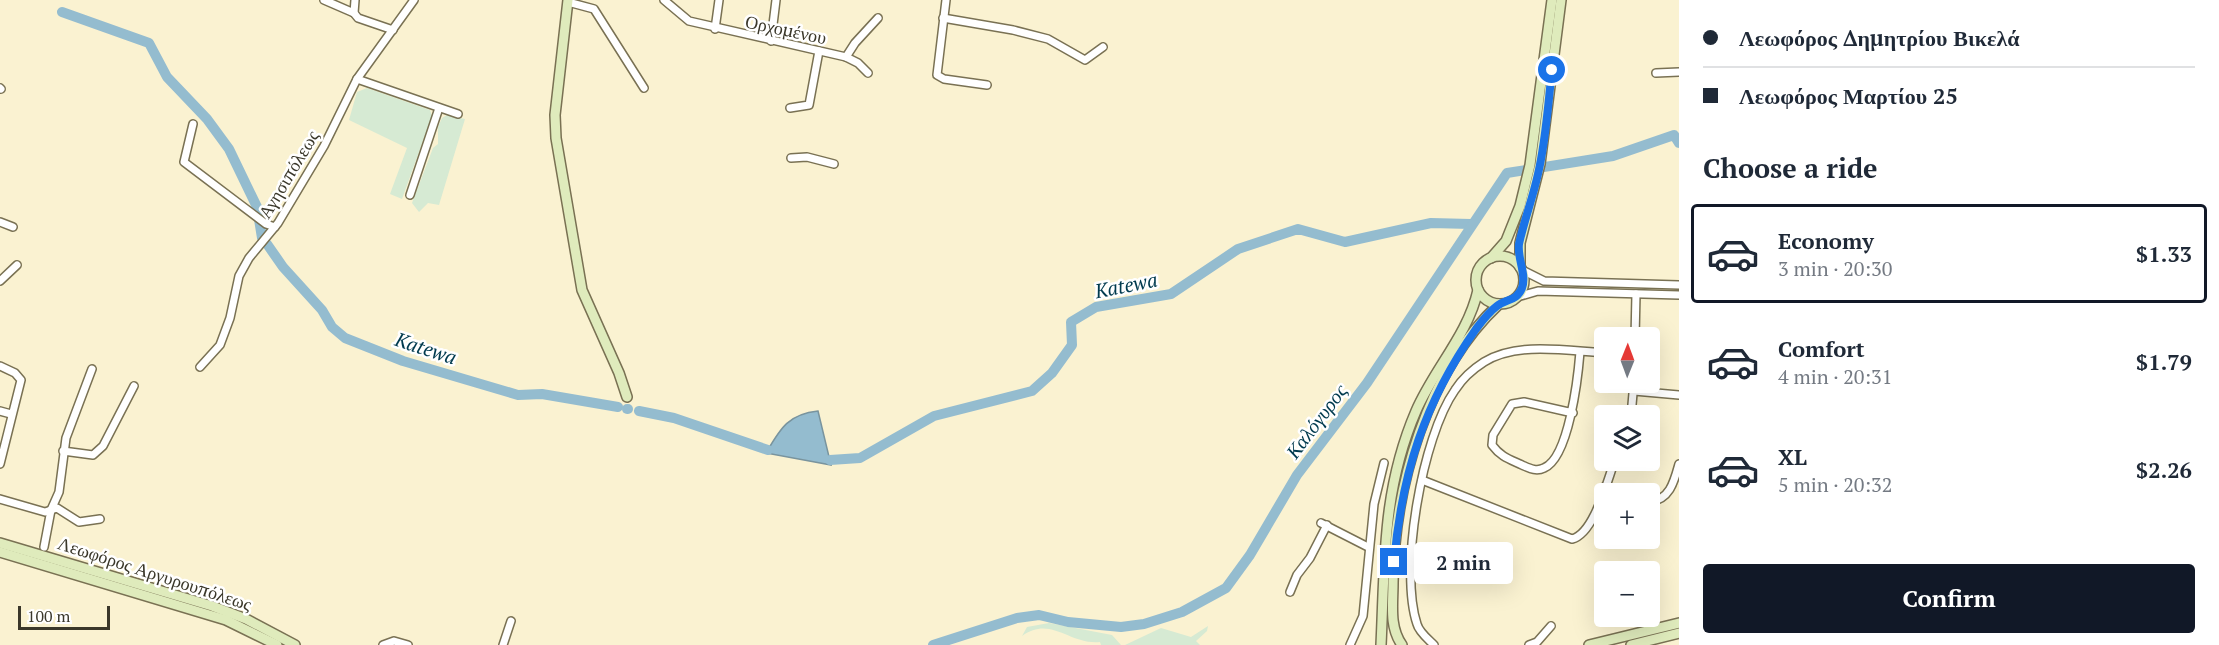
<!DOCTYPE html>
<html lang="en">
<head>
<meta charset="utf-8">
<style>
	:root { --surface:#fff; --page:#f2f2f3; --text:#1f2937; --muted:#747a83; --line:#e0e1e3; --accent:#111827 }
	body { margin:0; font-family:"PT Serif",serif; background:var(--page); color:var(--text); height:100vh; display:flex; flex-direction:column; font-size:22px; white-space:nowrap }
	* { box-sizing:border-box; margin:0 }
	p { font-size:20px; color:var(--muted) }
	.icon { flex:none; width:33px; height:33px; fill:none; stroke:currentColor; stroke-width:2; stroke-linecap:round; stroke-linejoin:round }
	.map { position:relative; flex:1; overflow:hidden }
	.side { display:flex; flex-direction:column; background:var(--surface); width:540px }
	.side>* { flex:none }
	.guide { display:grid; align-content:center; height:132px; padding:0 24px; background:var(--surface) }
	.needle { width:39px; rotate:1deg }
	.tools { position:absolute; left:1594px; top:327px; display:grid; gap:12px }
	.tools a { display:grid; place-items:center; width:66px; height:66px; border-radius:6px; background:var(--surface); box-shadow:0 6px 24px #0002; font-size:30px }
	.scale { position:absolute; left:18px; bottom:15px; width:92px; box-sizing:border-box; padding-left:6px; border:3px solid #3a372a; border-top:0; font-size:16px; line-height:21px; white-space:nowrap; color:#3a372a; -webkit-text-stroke:4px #fff; paint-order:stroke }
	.end { position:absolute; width:27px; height:27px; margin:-14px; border:8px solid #1a73e8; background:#fff; box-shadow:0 0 0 3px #fff }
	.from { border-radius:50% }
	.bubble { position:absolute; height:42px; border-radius:6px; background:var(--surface); box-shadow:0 6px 24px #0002; font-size:20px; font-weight:700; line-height:42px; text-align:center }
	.guide b { display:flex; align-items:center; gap:21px; height:57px; font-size:22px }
	.guide b+b { border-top:2px solid var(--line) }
	.guide i { width:15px; height:15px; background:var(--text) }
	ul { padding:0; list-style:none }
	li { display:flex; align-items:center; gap:18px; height:99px; margin:0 12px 9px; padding:0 12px; border:3px solid transparent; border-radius:6px }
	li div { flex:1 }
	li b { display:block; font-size:22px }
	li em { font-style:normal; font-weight:700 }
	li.selected { border-color:var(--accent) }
	li>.icon { width:54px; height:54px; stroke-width:1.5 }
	h2 { padding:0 24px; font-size:27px; line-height:72px }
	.cta { display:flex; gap:12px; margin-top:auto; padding:12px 24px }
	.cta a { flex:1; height:69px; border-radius:6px; background:var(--accent); color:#fff; font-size:24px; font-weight:700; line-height:69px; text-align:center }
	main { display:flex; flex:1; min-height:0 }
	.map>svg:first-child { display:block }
	.green { fill:#d6ead3 }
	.water { fill:#94bccf; stroke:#79949e; stroke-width:1.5 }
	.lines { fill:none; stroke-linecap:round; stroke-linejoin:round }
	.river { stroke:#94bccf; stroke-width:10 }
	.street-casing { stroke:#797153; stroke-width:10 }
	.secondary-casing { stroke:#797153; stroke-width:12 }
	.street { stroke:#fff; stroke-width:7 }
	.secondary { stroke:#dfebbc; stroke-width:9 }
	.route { stroke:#1a73e8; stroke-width:8 }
	.labels { text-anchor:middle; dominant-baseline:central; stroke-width:5; stroke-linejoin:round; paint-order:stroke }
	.street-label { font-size:18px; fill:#3a372a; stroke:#fff }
	.water-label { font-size:20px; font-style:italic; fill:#003a4e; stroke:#fff }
</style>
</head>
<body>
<main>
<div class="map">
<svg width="1679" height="645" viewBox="0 0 1679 645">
	<rect width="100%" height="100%" fill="#faf2d1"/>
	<g class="green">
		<path d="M367 88 430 110 432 116 402 199 390 194 407 148 349 120 357 92Z"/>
		<path d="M447 115 465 119 439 205 428 203 419 212 412 203 433 148 438 144V127L442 118Z"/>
		<path d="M1049 623 1112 635 1121 645H1101L1100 642C1069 645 1051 615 1022 636L1027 627Z"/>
		<path d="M1208 626 1207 631 1196 641 1200 645H1125L1161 628 1191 637Z"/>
	</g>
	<path class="water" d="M818 411 831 465 766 453C780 429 788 414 818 411Z"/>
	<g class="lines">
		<g class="river">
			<path d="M62 12 149 43 167 77 207 119 229 149 257 207 262 238"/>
			<path d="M267 244 283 267 322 310 332 327 345 338 403 361 518 395 542 394 618 407"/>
			<path d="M627 409H628"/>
			<path d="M639 411 674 418 768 450"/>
			<path d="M830 460 860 458 934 416 1032 391 1052 373 1072 345 1071 322 1096 307 1171 294 1238 249 1298 229 1345 242 1431 223 1471 224"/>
			<path d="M933 645 1017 618 1039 615 1068 622 1121 627 1144 624 1182 612 1226 588 1250 555 1297 475 1367 383 1507 173 1613 156 1674 135 1679 143"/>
		</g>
		<defs>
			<g id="street">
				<path d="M324 0 354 13"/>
				<path d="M355 0 354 13 358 18 393 30"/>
				<path d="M664 0 689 21 846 57 858 63 868 73"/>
				<path d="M946 0 937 75 944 79 987 85"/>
				<path d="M568 2 594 9 644 88"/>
				<path d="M943 18 1013 30 1048 39 1085 60 1103 47"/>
				<path d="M715 29 719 0"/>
				<path d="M771 41 776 0"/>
				<path d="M846 57 855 43 878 18"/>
				<path d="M1656 73 1679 72"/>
				<path d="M357 79 458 114"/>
				<path d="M0 88 1 89"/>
				<path d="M790 108 809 105 819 51"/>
				<path d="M193 124 184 162 266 224 275 227"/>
				<path d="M791 158 807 157 834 164"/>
				<path d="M410 195 439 108"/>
				<path d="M0 222 13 227"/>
				<path d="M1522 270 1544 281 1679 285"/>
				<path d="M0 281 17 265"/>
				<path d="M1517 297 1538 291 1679 295"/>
				<path d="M1635 338 1636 294"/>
				<path d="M0 366 15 373 21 380 0 464"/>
				<path d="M200 367 220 345 230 318 239 276 249 258 278 223 324 146 357 79 414 0"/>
				<path d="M1634 391 1679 395"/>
				<path d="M0 411 11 414"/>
				<path d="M1573 413 1524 402 1512 404 1493 435 1492 445C1501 457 1509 459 1522 465 1529 468 1536 472 1544 468 1569 458 1578 377 1580 352"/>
				<path d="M1631 416 1634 382"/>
				<path d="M63 451 93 455 103 446 134 386"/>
				<path d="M1422 480 1572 539C1594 534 1607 481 1615 460"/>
				<path d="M1604 487 1623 494"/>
				<path d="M0 499 45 512 57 508 79 522 100 519"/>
				<path d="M1650 502C1670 499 1674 482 1679 464"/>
				<path d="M1321 523 1368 547"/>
				<path d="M44 547 51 510 59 492 66 438 92 369"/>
				<path d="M1290 592 1297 575 1310 558 1327 525"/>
				<path d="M383 645 394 641 408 645"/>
				<path d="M503 645 511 621"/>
				<path d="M1350 645 1363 616 1374 504 1384 463"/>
				<path d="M1434 645C1428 639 1419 632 1417 624 1399 570 1422 437 1455 390 1462 379 1473 369 1484 362 1518 341 1568 351 1605 353"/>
				<path d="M1529 645 1537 642 1551 626"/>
			</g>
			<g id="secondary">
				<path d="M568 0 555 115 556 138 582 290 619 373 627 397"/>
				<circle cx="1500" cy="280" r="24"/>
				<path d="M1491 258 1506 241 1520 206 1530 165 1552 0"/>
				<path d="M1520 267V243L1540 164 1561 0"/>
				<path d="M0 543 212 606 246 619 295 645"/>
				<path d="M0 552 226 620 277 645"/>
				<path d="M1381 645C1385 562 1382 490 1416 411 1434 369 1468 335 1478 290"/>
				<path d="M1402 645C1389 627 1393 604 1393 583 1394 487 1427 371 1499 304"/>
				<path d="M1589 645 1679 623"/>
				<path d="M1631 645 1679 633"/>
			</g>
		</defs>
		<use href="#street" class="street-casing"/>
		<use href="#secondary" class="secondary-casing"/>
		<use href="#street" class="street"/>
		<use href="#secondary" class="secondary"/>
	</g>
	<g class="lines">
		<path class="route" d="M1394 562C1402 473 1424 403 1476 329 1482 321 1489 312 1497 306 1506 299 1517 301 1522 288 1527 274 1517 259 1519 244 1524 221 1533 197 1538 174 1546 140 1548 104 1552 70"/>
	</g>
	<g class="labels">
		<g class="street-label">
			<text transform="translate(786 29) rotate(12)">Ορχομένου</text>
			<text transform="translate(288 174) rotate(-59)">Αγησιπόλεως</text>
			<text transform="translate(155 573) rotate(18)">Λεωφόρος Αργυρουπόλεως</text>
		</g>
		<g class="water-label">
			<text transform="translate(1126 285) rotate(-11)">Katewa</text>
			<text transform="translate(426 348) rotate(18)">Katewa</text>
			<text transform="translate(1316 421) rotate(-53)">Καλόγυρος</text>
		</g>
	</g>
</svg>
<div class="tools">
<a><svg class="needle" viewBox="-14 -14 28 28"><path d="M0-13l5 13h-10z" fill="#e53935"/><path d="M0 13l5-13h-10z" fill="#747a83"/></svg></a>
<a><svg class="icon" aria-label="layers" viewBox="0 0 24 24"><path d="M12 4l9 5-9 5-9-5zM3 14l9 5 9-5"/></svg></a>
<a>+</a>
<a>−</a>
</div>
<div class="scale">100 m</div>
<i class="end from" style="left:1552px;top:70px"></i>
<i class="end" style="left:1394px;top:562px"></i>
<div class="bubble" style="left:1414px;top:542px;width:99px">2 min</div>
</div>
<section class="side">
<div class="guide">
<b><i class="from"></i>Λεωφόρος Δημητρίου Βικελά</b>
<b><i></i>Λεωφόρος Μαρτίου 25</b>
</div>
<h2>Choose a ride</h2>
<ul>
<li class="selected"><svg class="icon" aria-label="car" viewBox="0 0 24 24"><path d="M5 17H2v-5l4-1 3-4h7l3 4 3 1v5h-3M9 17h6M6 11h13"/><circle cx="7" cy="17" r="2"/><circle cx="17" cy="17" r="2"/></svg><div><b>Economy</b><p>3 min · 20:30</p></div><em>$1.33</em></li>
<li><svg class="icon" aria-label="car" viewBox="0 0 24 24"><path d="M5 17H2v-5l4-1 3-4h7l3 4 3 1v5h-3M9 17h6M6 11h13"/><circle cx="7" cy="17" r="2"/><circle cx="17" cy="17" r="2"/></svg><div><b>Comfort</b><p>4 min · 20:31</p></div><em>$1.79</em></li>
<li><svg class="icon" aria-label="car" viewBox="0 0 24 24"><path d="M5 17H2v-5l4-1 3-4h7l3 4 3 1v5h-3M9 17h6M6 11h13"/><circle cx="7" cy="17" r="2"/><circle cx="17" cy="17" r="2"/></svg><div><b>XL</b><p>5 min · 20:32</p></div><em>$2.26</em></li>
</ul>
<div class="cta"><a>Confirm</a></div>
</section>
</main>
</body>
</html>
